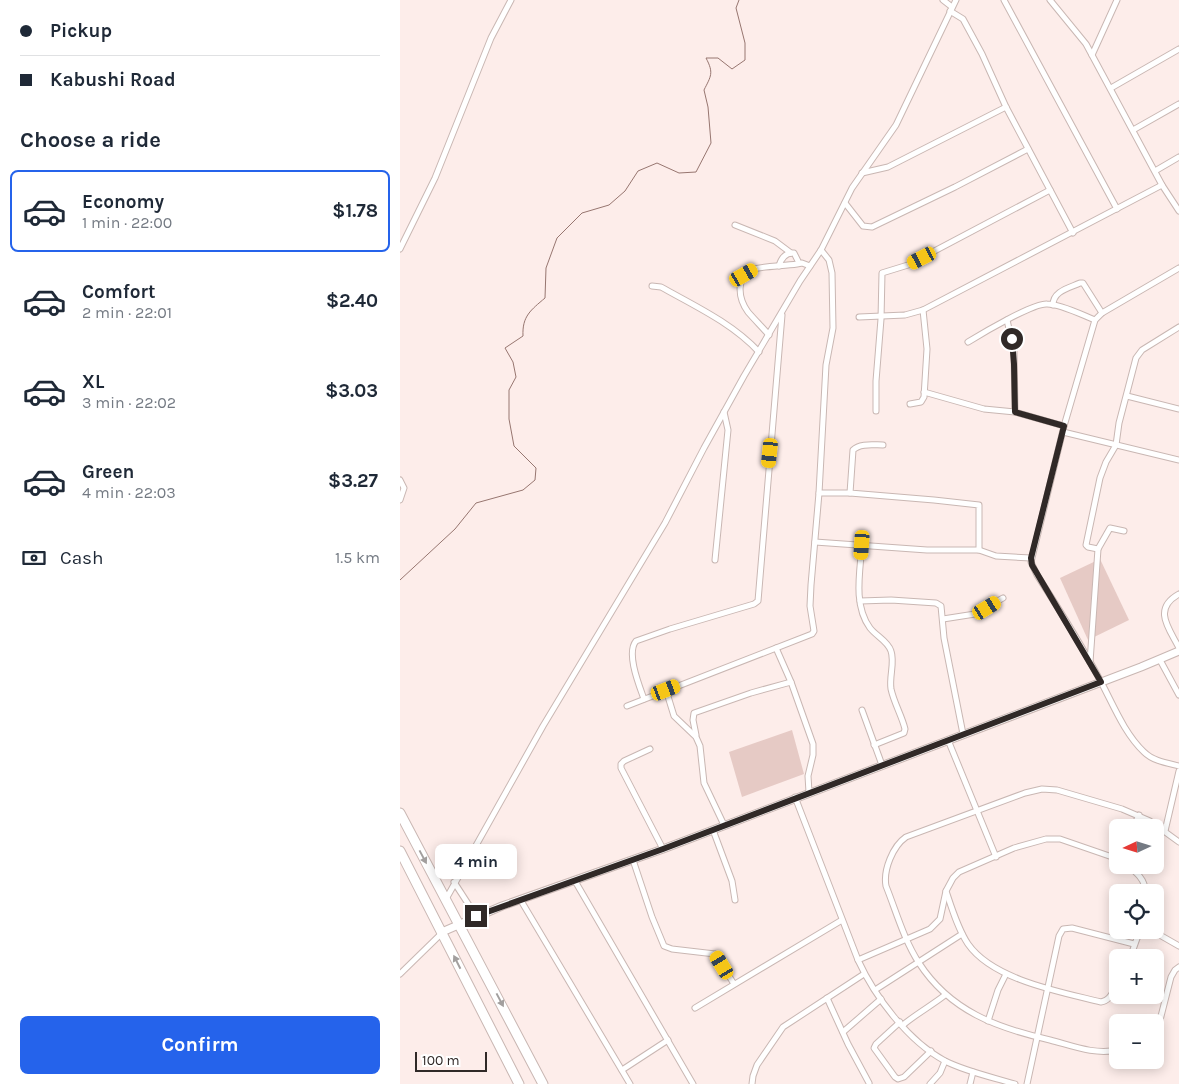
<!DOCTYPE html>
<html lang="en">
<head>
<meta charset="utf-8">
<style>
	:root { --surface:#fff; --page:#f6f6f7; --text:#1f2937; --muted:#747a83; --line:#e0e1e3; --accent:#2563eb }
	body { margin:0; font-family:Karla,sans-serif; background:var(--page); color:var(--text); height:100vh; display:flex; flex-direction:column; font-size:19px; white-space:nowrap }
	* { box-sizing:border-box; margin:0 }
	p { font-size:16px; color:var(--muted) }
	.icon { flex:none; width:28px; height:28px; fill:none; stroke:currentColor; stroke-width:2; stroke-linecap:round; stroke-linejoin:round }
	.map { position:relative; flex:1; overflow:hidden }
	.details { display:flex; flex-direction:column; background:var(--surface); width:400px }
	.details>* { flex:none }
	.hud { display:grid; align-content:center; height:110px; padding:0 20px; background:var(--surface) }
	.needle { width:32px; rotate:266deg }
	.controls { position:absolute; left:709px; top:819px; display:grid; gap:10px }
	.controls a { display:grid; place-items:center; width:55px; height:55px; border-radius:8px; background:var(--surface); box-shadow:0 2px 12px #0003; font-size:25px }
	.scale { position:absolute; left:15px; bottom:12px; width:72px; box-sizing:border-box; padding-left:5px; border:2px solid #302927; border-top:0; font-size:14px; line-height:18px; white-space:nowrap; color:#302927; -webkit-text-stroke:4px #fff; paint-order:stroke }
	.end { position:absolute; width:22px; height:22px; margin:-11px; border:6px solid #302927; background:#fff; box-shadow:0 0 0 2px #fff }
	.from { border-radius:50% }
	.bubble { position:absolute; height:35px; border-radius:8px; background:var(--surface); box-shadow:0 2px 12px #0003; font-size:16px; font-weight:700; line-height:35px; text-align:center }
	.car { position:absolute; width:15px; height:30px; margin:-15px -8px; border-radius:6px; box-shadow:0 0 4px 1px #0007; background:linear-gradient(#f5c518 24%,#345 0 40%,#f5c518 0 76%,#345 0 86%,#f5c518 0) }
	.hud b { display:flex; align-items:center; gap:18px; height:48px; font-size:19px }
	.hud b+b { border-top:1px solid var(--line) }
	.hud i { width:12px; height:12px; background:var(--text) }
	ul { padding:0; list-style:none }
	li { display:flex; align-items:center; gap:15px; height:82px; margin:0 10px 8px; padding:0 10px; border:2px solid transparent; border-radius:8px }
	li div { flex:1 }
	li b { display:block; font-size:19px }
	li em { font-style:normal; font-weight:700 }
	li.on { border-color:var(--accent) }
	li>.icon { width:45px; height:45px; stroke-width:1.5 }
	h2 { padding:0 20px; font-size:22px; line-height:60px }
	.pay { display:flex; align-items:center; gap:12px; height:55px; padding:0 20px; font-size:19px }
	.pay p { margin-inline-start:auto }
	.primary-button { display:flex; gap:10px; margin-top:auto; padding:10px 20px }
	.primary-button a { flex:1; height:58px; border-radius:8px; background:var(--accent); color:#fff; font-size:20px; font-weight:700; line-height:58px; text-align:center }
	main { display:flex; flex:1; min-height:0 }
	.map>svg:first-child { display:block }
	.green { fill:#e6cac5 }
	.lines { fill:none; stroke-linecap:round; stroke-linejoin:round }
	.stream { stroke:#977670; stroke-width:1 }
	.street-casing { stroke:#c9b7b3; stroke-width:7 }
	.secondary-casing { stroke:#c9b7b3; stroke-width:9 }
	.highway-casing { stroke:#c9b7b3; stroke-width:11 }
	.street { stroke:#fff; stroke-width:5 }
	.secondary { stroke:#fff; stroke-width:7 }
	.highway { stroke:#fff; stroke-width:9 }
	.oneway { fill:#a29f9e }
	.route { stroke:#302927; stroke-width:6 }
</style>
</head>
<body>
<main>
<section class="details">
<div class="hud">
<b><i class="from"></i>Pickup</b>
<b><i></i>Kabushi Road</b>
</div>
<h2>Choose a ride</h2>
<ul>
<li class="on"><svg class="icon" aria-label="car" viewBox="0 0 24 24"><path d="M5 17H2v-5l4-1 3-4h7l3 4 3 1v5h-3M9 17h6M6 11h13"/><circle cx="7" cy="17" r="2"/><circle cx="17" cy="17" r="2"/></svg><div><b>Economy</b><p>1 min · 22:00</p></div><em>$1.78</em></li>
<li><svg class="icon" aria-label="car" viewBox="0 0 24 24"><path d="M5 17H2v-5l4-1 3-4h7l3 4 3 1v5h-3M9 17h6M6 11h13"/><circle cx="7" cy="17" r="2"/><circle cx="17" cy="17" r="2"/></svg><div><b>Comfort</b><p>2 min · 22:01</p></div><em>$2.40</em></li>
<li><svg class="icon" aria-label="car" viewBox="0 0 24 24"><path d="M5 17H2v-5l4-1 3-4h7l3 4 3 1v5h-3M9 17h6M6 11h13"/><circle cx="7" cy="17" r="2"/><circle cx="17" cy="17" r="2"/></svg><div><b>XL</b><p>3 min · 22:02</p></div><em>$3.03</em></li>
<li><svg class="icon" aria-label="car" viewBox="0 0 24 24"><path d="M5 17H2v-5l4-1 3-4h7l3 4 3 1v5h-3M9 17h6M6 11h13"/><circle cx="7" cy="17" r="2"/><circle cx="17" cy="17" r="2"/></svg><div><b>Green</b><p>4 min · 22:03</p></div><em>$3.27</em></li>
</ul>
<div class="pay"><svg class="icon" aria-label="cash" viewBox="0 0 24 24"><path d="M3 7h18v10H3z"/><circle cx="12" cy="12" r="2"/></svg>Cash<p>1.5 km</p></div>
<div class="primary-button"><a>Confirm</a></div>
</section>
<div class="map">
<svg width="779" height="1084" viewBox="0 0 779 1084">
	<rect width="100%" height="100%" fill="#fdedea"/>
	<g class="green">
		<path d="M700 559 729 620 688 640 660 578Z"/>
		<path d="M392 730 404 774 342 797 329 752Z"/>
	</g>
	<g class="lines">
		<path class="stream" d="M0 580 55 529 76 503 123 490 135 480 136 468 114 446 109 419V390L116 377 113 362 105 348 123 336C122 316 131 310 145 298L146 268 157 238 182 213 209 205 225 191 238 171 257 163 279 173 296 172 311 143 308 107 304 90C311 76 314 73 306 58H318L332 69 345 60V43L336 8 339 0"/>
		<defs>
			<g id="street">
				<path d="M543 0 552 7"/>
				<path d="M604 0 717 209"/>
				<path d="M650 0 686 44 762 185 779 211"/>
				<path d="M550 11 563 19 582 54 606 107 673 233"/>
				<path d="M692 55 717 0"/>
				<path d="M711 88 779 49"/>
				<path d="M733 130 779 104"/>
				<path d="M755 171 779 157"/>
				<path d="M462 173 488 167 606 107"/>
				<path d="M445 203 463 226 472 227 555 187 628 149"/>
				<path d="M335 225 375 241 391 253"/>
				<path d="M0 249 35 178 91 38 111 0"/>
				<path d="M379 266C381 259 385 252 394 253L399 263"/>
				<path d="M779 268 702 313 695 320 664 426 631 562 637 575C659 609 681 644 700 680 713 704 724 733 744 752 753 761 767 763 779 766"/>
				<path d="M252 286 261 287C295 306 332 323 359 352"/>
				<path d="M653 305C653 291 669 288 680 283H683L702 313"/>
				<path d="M459 317 505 315 523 310 762 185"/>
				<path d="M607 320 614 351 615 412"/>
				<path d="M369 335C362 327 355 320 348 312 338 298 335 276 354 269 366 266 384 266 397 264L402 263 410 266"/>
				<path d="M568 342C581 334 633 303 647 304 661 304 682 315 695 320"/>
				<path d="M524 392 584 409 615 412 664 426"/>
				<path d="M727 396 779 409"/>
				<path d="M510 404 521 402 524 397 527 349 523 310"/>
				<path d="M476 411V381L481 319 482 273 508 265 650 190"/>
				<path d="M663 432 779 460"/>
				<path d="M483 445C473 445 460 443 453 450L450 493 534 500 579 505V550"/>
				<path d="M0 480 4 488 0 500"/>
				<path d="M419 493H450"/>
				<path d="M415 542 527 550H579L596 556 631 558"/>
				<path d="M462 545C460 572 453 605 470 628 476 636 488 641 491 651 495 663 489 676 491 689 494 703 502 716 505 729L504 733 474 745"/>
				<path d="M698 549 688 547 686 545 700 478 706 462 716 445 719 423 736 358 742 350 779 327"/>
				<path d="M315 560 328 430 324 412"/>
				<path d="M779 594C752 609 769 628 779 648"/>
				<path d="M460 601 491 600 536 603 541 606 544 638 563 734"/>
				<path d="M543 619 575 614 603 598"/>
				<path d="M376 648 391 682 413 744V755L408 776 409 792"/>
				<path d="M760 660 779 695"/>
				<path d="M690 662 698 549 710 528 724 531"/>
				<path d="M266 690 274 716 296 737 300 746 304 783 324 825"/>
				<path d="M244 699C239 685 226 653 236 641L270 629 354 604 358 601 382 315"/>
				<path d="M227 706 412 634 414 631 410 606 411 585 419 493 426 365 433 328 432 273 429 260 421 250"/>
				<path d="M462 710 482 765"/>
				<path d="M296 735 293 720 294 713 351 693 391 682"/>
				<path d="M548 740 596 857"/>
				<path d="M250 749 224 761 221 764V768L263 849"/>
				<path d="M395 797 458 960C475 997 508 1041 545 1061 567 1072 592 1077 615 1084"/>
				<path d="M733 828 739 815"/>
				<path d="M313 830 332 881 335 900"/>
				<path d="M765 831 779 771"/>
				<path d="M718 859 660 839H646L614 848 559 872 553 878 546 891C552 909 558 929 568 944 593 980 661 992 701 1002 710 1001 713 991 718 984"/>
				<path d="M233 860 252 917 264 946 272 949 315 954 334 984"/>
				<path d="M727 865C736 872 746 880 745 892"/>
				<path d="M175 881 293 1084"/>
				<path d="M54 882 76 916"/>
				<path d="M46 899 143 726 265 523 304 448 344 376 400 281 421 250 452 188 496 125 556 0"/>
				<path d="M120 899 230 1084"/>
				<path d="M751 930 779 946"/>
				<path d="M738 936 755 932"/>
				<path d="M730 958 740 930"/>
				<path d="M458 960 530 929 540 919 546 891"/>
				<path d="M0 974 42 933"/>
				<path d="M475 990 562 934"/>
				<path d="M427 998 448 1044 469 1083"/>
				<path d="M295 1008 442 920"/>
				<path d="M588 1021 598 990 606 974"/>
				<path d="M500 1022 476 1044 474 1048 495 1077 498 1079 504 1077 531 1051"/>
				<path d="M503 1025C516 1014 531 1006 545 995"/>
				<path d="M443 1032 481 999"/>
				<path d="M755 1033 758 1028 771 977 775 970 779 967"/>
				<path d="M718 1050C694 1055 673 1046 650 1040 597 1028 550 1011 519 963 504 940 496 911 486 886 483 870 493 846 506 837L625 793 642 789 657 790 722 809 750 821 779 842"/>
				<path d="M222 1070 268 1040"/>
				<path d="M352 1084 353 1076 357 1065 383 1027 464 974"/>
				<path d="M530 1084 540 1073 545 1061"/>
				<path d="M570 1084 573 1072"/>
				<path d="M627 1084 659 936 663 929 672 928 734 944"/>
			</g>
			<path id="secondary" d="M42 932 102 906 263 849 741 667 779 651"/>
			<g id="highway">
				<path d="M0 813 143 1084"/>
				<path d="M0 851 119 1084"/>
			</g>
		</defs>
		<use href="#street" class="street-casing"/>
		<use href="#secondary" class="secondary-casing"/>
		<use href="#highway" class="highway-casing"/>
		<use href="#street" class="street"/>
		<use href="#secondary" class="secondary"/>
		<use href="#highway" class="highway"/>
	</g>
	<defs><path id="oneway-solid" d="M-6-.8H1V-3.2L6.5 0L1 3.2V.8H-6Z" transform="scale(1.25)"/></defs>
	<g class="oneway">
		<use href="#oneway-solid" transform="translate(23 857) rotate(62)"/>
		<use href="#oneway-solid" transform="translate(57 962) rotate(-117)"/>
		<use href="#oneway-solid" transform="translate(100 1000) rotate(62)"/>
	</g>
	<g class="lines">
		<path class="route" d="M76 916 263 849 701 682 632 565 631 558 664 426 615 412 614 364 612 339"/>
	</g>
</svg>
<div class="controls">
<a><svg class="needle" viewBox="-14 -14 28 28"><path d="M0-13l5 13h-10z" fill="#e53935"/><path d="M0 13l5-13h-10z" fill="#747a83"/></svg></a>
<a><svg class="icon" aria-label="locate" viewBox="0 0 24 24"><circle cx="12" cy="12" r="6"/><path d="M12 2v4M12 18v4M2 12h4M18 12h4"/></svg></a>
<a>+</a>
<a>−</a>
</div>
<div class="scale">100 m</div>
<i class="end from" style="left:612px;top:339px"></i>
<i class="end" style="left:76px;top:916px"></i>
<div class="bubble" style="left:35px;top:844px;width:82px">4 min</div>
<i class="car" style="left:522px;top:258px;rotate:243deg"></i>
<i class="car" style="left:344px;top:275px;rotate:60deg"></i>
<i class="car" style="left:370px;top:453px;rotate:186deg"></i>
<i class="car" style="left:462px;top:545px;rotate:184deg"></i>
<i class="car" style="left:587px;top:608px;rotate:59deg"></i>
<i class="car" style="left:266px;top:690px;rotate:69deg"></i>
<i class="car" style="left:322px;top:965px;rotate:329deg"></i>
</div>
</main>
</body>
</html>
